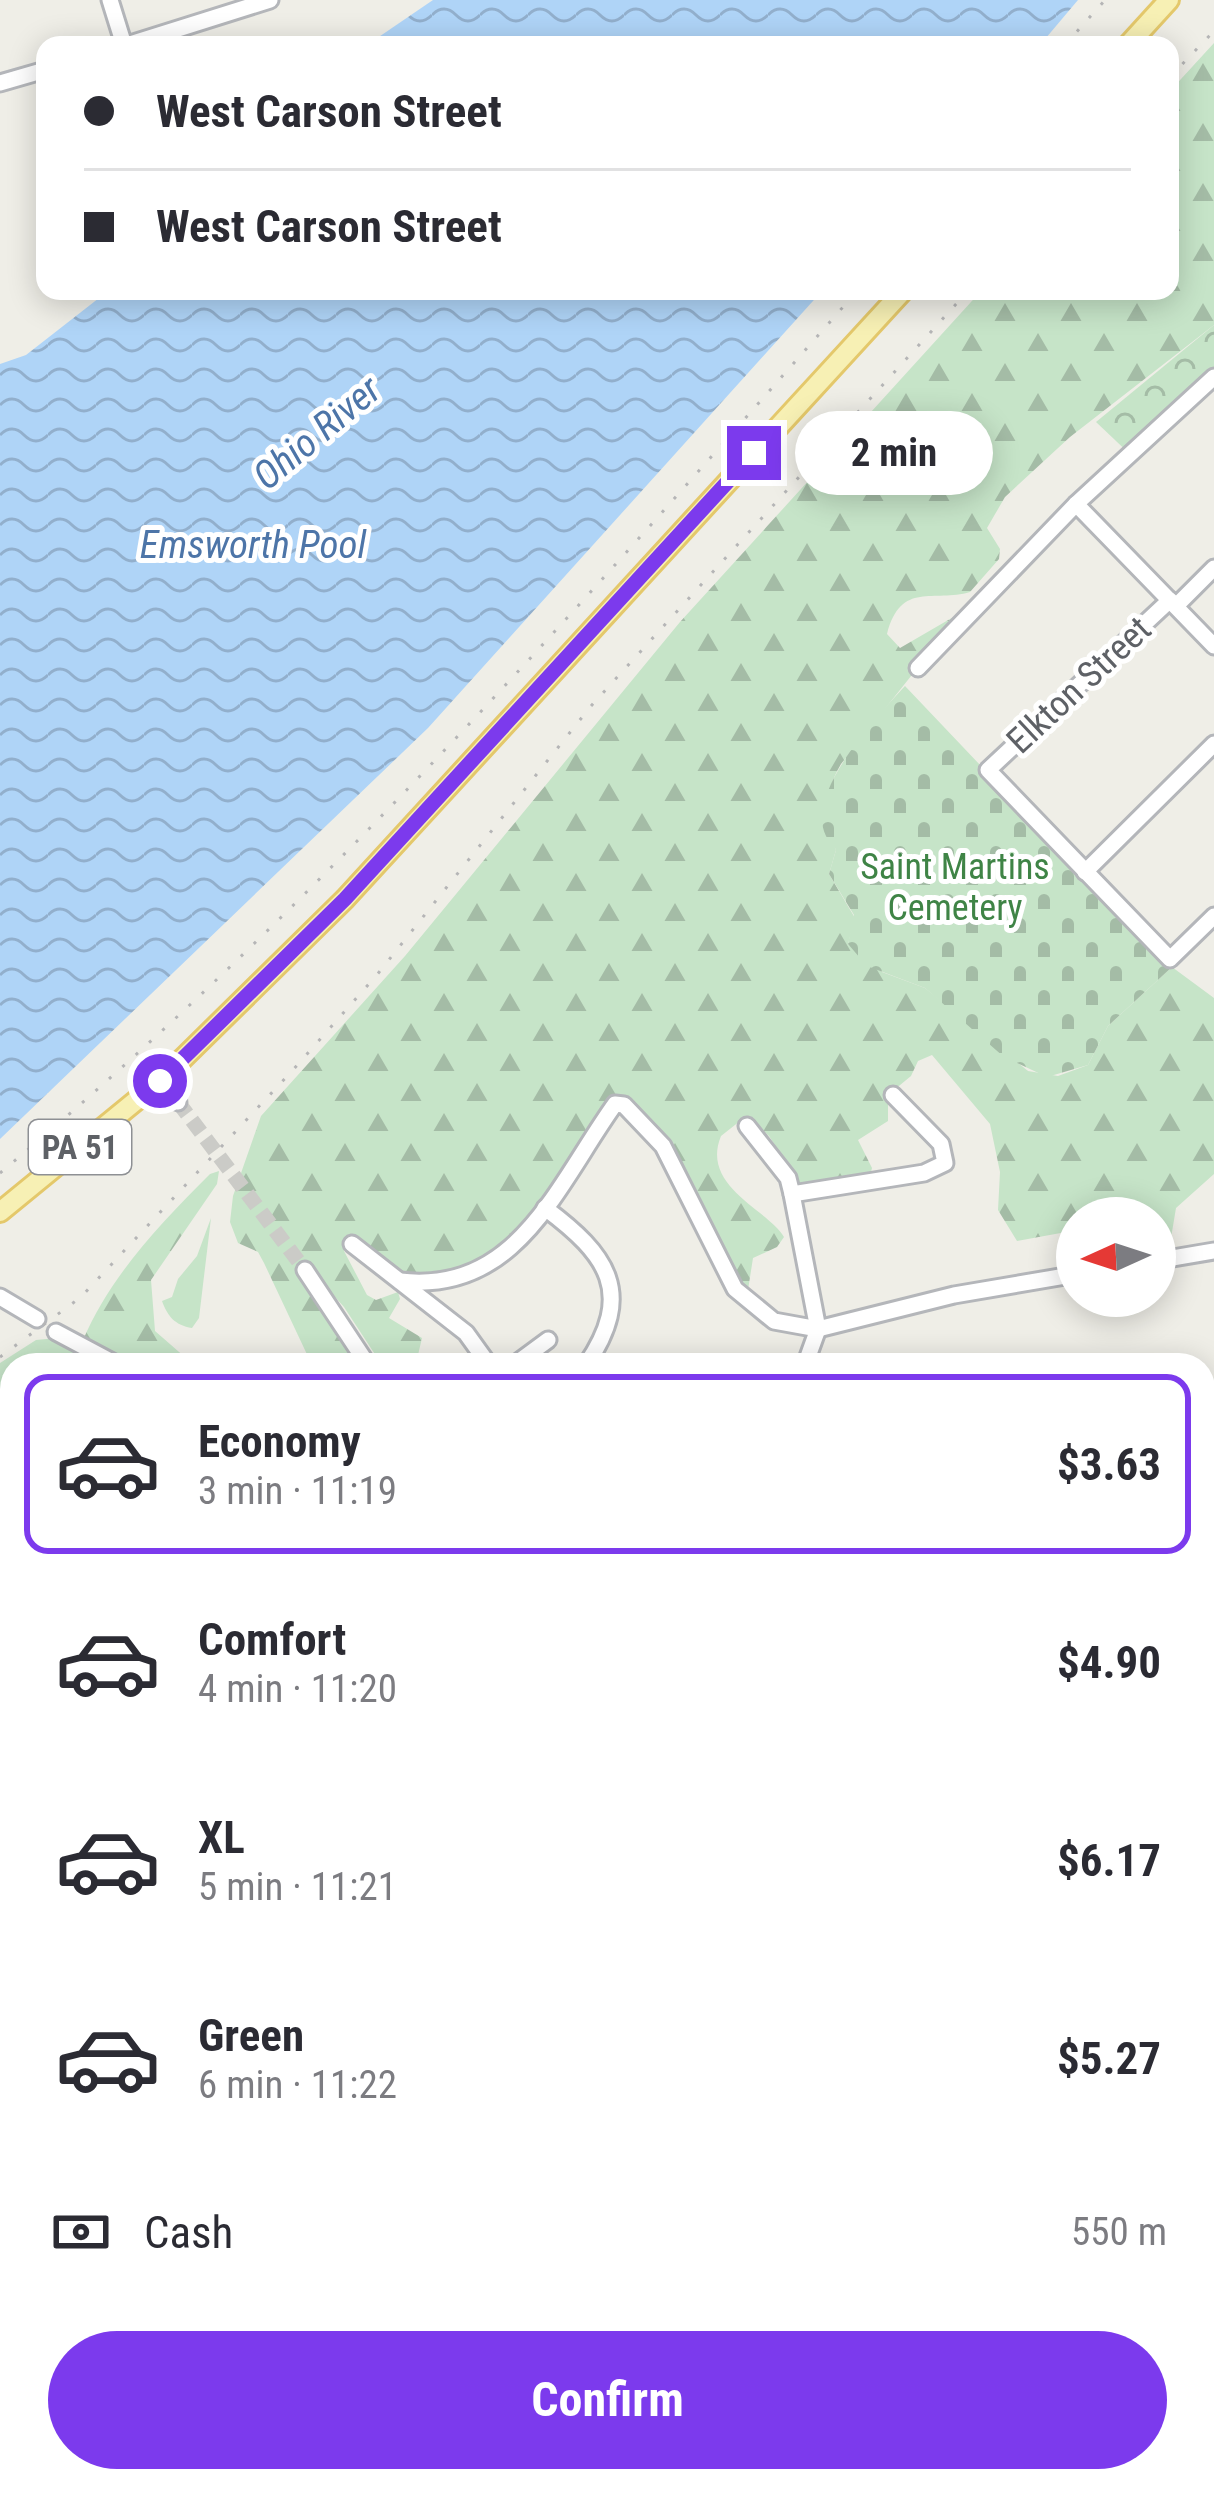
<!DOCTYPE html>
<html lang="en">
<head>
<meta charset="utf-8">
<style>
	:root { --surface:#fff; --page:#f2f2f3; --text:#2b2b33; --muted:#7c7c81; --line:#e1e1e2; --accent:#7c3aed }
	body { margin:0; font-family:"Roboto Condensed",sans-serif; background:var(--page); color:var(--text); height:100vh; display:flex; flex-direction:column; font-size:45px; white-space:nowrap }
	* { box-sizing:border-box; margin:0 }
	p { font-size:39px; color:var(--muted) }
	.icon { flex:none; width:66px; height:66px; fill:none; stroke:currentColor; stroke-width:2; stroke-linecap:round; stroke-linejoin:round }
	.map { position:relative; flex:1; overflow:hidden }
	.sheet { position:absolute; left:0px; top:1353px; width:1215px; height:1140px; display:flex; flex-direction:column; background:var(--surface); border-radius:36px 36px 0 0; box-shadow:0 6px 30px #0003 }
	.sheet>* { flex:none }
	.banner { position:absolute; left:36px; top:36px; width:1143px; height:264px; border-radius:24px; box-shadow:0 6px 30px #0003; display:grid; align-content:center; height:264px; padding:0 48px; background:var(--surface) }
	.needle { width:78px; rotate:267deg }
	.buttons { position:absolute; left:1056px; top:1197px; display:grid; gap:24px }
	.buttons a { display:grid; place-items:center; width:120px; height:120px; border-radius:50%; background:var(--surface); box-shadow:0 6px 30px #0003; font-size:60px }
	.end { position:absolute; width:54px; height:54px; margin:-27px; border:15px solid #7c3aed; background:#fff; box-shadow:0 0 0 6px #fff }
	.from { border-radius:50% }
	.bubble { position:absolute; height:84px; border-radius:42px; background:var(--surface); box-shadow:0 6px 30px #0003; font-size:39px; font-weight:700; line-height:84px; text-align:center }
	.banner b { display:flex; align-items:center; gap:42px; height:114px; font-size:45px }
	.banner b+b { border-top:3px solid var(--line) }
	.banner i { width:30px; height:30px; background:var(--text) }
	ul { padding:21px 0 0; list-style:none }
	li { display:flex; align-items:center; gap:36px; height:180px; margin:0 24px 18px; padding:0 24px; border:6px solid transparent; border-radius:24px }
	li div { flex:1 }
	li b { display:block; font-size:45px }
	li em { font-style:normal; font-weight:700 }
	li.current { border-color:var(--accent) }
	li>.icon { width:108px; height:108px; stroke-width:1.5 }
	.pay { display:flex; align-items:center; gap:30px; height:132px; padding:0 48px; font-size:45px }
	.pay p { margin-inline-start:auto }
	.cta { display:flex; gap:24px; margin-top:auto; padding:24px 48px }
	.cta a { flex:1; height:138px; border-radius:72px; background:var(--accent); color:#fff; font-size:48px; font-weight:700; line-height:138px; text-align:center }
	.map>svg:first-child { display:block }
	.grass { fill:#c6e4c8 }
	.forest { fill:url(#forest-firs) }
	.cemetery { fill:url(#cemetery-stones) }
	.park { fill:url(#park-crowns) }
	.water { fill:url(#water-waves) }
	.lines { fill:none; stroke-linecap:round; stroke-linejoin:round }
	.minor-tunnel { stroke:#cbcbc7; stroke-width:15; stroke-dasharray:15 8; stroke-linecap:butt }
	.minor-casing { stroke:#b4b6ba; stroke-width:21 }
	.major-casing { stroke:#e4c86b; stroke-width:24 }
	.minor { stroke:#fff; stroke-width:15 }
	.major { stroke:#f7f0b4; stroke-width:18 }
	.rail { stroke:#b5b5b6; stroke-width:3; stroke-dasharray:3 15; stroke-linecap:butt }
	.route { stroke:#7c3aed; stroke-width:15 }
	.labels { text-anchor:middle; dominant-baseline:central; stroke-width:10; stroke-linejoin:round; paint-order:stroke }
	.shield { fill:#fff; stroke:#8e9094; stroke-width:3 }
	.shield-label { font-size:33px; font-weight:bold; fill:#5e6166 }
	.street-label { font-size:36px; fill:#5e6166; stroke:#fff }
	.park-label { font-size:36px; fill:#3f8446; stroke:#fff }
	.water-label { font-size:39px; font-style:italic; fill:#4d75a8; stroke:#fff }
</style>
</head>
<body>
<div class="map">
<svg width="1214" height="2493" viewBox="0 0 1214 2493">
	<defs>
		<pattern id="forest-firs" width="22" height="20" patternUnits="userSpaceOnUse" patternTransform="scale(3)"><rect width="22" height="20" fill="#c6e4c8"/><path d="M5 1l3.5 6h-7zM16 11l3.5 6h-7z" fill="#a4bca6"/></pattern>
		<pattern id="cemetery-stones" width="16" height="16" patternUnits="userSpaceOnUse" patternTransform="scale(3)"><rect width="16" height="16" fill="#c6e4c8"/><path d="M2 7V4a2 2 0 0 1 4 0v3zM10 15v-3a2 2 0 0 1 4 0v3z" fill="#a4bca6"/></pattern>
		<pattern id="park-crowns" width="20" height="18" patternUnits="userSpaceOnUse" patternTransform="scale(3)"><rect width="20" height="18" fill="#c6e4c8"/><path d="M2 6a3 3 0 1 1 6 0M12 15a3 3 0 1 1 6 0" fill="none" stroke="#a4bca6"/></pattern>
		<pattern id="water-waves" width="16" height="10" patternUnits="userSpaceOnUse" patternTransform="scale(3)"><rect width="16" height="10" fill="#afd4f7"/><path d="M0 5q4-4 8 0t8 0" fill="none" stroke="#92afcc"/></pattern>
	</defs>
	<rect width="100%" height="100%" fill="#efeee7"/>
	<path class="grass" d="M211 1218 199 1318 192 1328C175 1325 168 1317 162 1301L172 1297 178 1279 197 1256Z"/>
	<g class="forest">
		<path d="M1214 43V325L1070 437 1005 497 987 528 1000 549 999 559 970 592C934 603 901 580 887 634L900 648 962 612 841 764C823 794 824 822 836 850L829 874 855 918 848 944 882 972 925 988 1028 1071 1058 1076 1088 1065 1108 1026 1172 967 1214 998V1174L1176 1208 1170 1244 1155 1250V1218H1077V1230L1017 1241 998 1210 1000 1172 990 1124 932 1055 918 1061 911 1076 888 1095V1121L858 1140 872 1168 870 1176 800 1184 769 1136 752 1120 740 1121 721 1136C700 1187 769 1210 784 1237L777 1247 753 1258 748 1290 721 1255 669 1143 630 1102H612C556 1162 512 1291 411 1278 391 1275 365 1250 348 1238L344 1251 367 1295 376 1300 398 1292 400 1299 389 1318 422 1338 418 1355 378 1359 344 1307 309 1268 356 1365H312L264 1263 258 1252 238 1243 230 1222 233 1196 261 1116 405 956 680 622 981 291H1170V91Z"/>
		<path d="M219 1171 217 1184 151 1280 155 1331 194 1365H132L83 1340C111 1275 160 1224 210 1174Z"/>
		<path d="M57 1338 107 1365H12V1402L0 1404V1363L36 1340Z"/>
		<path d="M7 1551 12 1554V1667L0 1681V1553Z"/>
		<path d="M0 1835 12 1845V2030L0 2046Z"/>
		<path d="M12 2132V2282L0 2274V2151Z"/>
	</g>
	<path class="cemetery" d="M905 686 1172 967 1108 1026 1088 1065 1047 1077 1004 1057 925 988 867 966 848 944 854 915 829 874 836 850C834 845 828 841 826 836 804 793 879 714 905 686Z"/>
	<path class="park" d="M1214 325V385L1135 459 1096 422Z"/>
	<g class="water">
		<path d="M433 0H1078L1040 45H367Z"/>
		<path d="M108 291H822L428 728 0 1139V364L26 355Z"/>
	</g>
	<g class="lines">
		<path class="minor-tunnel" d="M178 1102 305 1270"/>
		<defs>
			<g id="minor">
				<path d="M110 0 124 45"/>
				<path d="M127 45 270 0"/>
				<path d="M0 83 45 70"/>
				<path d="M1076 504 1214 646"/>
				<path d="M1170 600 988 770 1170 959 1214 916"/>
				<path d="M1176 606 1214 568"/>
				<path d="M918 668 1076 504 1214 377"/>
				<path d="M1085 872 1214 744"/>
				<path d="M160 1081 178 1102"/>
				<path d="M747 1126 788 1178 792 1194 818 1329 805 1365"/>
				<path d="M792 1194 924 1173 945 1163 941 1144 893 1095"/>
				<path d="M545 1208C608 1255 635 1293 586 1365"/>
				<path d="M352 1244 466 1333 489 1365"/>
				<path d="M1155 1261 1214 1251"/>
				<path d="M305 1270 368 1365"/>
				<path d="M400 1281C517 1295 557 1185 615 1104L624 1105 663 1146 735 1289 774 1321 818 1329 954 1295 1077 1274"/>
				<path d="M0 1297 37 1319"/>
				<path d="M56 1332 118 1365"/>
				<path d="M514 1365 548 1340"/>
				<path d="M0 1493 12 1487"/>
				<path d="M0 1539 12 1545"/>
				<path d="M1203 1661H1214"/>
				<path d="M12 1790 0 1820 12 1840"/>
				<path d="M1203 2085 1214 2066"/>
				<path d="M0 2141 12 2124"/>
				<path d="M1203 2235 1214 2218"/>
				<path d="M1203 2293 1214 2299"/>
				<path d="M0 2406 12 2397"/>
				<path d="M89 2493 105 2481"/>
				<path d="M175 2493 180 2481"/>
				<path d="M507 2493 509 2481"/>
			</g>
			<g id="major">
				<path d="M1128 45 1169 0"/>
				<path d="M0 1212 160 1081 345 899 903 291"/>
			</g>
		</defs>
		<use href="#minor" class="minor-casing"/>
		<use href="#major" class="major-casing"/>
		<use href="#minor" class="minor"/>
		<use href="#major" class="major"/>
		<g class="rail">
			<path d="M1065 45 1105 0"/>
			<path d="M1170 77 1214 31"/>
			<path d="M0 1173C316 910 587 599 857 291"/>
			<path d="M0 1357 81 1297 292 1071 376 976 591 706 968 291"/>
		</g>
	</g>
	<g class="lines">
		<path class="route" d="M160 1081 345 899 754 453"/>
	</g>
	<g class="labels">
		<rect class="shield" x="29" y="1120" width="102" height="54" rx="9"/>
		<g class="shield-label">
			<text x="80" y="1147">PA 51</text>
		</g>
		<g class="street-label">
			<text transform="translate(1079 685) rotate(-43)">Elkton Street</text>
		</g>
		<g class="park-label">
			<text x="955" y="867">Saint Martins<tspan x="955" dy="41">Cemetery</tspan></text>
		</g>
		<g class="water-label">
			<text transform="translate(317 433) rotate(-40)">Ohio River</text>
			<text x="253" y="545">Emsworth Pool</text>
		</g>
	</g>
</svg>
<div class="buttons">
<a><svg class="needle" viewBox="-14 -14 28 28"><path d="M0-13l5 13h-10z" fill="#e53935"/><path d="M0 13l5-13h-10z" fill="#7c7c81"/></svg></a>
</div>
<i class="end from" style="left:160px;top:1081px"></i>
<i class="end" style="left:754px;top:453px"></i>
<div class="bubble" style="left:795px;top:411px;width:198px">2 min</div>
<div class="banner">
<b><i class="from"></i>West Carson Street</b>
<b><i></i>West Carson Street</b>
</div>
<section class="sheet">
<ul>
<li class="current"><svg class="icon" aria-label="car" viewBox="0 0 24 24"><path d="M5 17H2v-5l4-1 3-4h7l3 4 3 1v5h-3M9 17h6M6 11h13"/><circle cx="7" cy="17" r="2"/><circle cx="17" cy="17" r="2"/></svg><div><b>Economy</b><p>3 min · 11:19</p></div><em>$3.63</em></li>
<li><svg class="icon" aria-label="car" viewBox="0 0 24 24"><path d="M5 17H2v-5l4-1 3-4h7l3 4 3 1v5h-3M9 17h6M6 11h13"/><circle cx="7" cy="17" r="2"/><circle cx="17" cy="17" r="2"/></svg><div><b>Comfort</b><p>4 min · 11:20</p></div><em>$4.90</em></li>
<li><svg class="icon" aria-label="car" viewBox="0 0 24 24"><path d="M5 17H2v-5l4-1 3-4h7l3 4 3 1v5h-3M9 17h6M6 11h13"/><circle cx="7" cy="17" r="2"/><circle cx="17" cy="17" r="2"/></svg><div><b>XL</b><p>5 min · 11:21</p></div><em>$6.17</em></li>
<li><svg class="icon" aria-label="car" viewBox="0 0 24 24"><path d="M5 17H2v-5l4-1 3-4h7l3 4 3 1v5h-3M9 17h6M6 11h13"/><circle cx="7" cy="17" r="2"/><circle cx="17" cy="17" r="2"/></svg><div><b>Green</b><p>6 min · 11:22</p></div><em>$5.27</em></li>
</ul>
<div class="pay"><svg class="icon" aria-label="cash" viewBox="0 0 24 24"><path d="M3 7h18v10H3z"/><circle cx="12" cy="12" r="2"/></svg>Cash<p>550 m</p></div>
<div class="cta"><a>Confirm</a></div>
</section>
</div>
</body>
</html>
